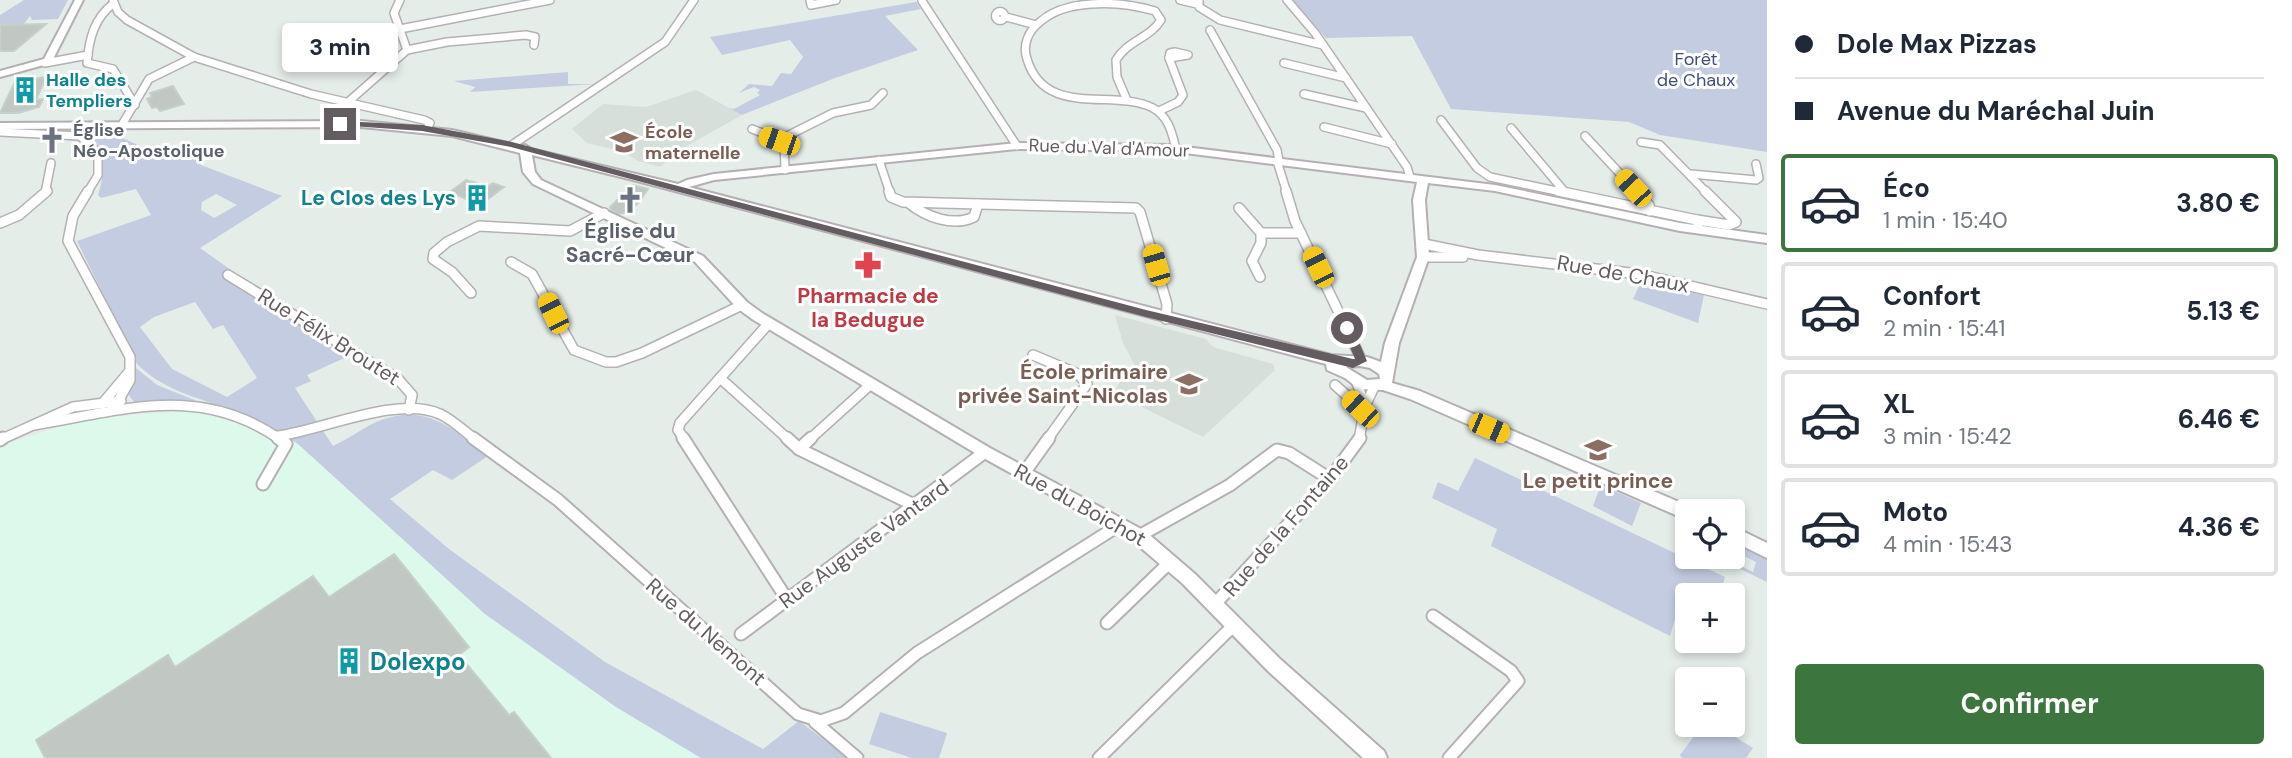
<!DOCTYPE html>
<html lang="fr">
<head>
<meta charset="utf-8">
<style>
	:root { --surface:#fff; --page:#f6f6f7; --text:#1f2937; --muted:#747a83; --line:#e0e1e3; --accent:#3c753d }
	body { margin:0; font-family:"DM Sans",sans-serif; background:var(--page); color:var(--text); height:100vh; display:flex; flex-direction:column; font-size:26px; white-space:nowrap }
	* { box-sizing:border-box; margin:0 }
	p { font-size:23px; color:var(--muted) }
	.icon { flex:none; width:38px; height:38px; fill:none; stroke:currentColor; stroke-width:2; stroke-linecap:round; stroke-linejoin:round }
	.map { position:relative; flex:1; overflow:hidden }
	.side { display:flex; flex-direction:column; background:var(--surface); width:525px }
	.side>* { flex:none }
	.banner { display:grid; align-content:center; height:154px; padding:0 28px; background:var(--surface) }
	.controls { position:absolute; left:1675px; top:499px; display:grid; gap:14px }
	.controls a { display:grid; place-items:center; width:70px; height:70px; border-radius:7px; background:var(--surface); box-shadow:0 4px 10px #0003; font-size:35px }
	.end { position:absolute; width:32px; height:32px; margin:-16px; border:9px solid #635c61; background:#fff; box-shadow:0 0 0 4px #fff }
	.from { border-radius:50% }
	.bubble { position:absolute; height:49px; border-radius:7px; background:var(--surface); box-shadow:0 4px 10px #0003; font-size:23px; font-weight:700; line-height:49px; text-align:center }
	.car { position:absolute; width:21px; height:42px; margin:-21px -10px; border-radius:9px; box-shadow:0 0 5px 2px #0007; background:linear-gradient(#f5c518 24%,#345 0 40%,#f5c518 0 76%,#345 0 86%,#f5c518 0) }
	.banner b { display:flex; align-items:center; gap:24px; height:66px; font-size:26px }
	.banner b+b { border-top:2px solid var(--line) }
	.banner i { width:18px; height:18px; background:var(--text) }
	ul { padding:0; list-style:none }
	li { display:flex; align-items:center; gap:21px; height:98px; margin:0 14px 10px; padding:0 14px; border:4px solid var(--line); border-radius:7px }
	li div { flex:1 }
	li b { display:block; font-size:26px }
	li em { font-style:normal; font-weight:700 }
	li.selected { border-color:var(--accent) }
	li>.icon { width:63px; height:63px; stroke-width:1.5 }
	.button { display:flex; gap:14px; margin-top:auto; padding:14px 28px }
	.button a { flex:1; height:80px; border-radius:7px; background:var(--accent); color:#fff; font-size:28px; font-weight:700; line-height:80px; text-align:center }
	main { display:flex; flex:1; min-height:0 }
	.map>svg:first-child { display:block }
	.commercial { fill:#ddf9eb }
	.education { fill:#d6dfda }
	.green { fill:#c4cce1; fill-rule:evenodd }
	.building { fill:#c1c8c3; stroke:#c4d1c9; stroke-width:2 }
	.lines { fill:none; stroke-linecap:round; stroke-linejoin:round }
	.street-far2-casing { stroke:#b5b0b3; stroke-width:10 }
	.street-far1-casing { stroke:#b5b0b3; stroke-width:12 }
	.street-casing { stroke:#b5b0b3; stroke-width:15 }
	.secondary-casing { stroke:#b5afb3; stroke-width:4 }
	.street-far2 { stroke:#fff; stroke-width:7 }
	.street-far1 { stroke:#fff; stroke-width:9 }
	.street { stroke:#fff; stroke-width:11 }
	.secondary { fill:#fff; fill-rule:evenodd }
	.route { fill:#635c61 }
	.labels { text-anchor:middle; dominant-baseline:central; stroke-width:6; stroke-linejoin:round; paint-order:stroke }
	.far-park-label { font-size:18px; fill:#404e7e; stroke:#fff }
	.far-culture-label { font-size:18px; font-weight:bold; fill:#0d838f; stroke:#fff; text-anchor:start }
	.far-worship-label { font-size:18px; font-weight:bold; fill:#5b616d; stroke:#fff; text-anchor:start }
	.far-education-label { font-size:18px; font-weight:bold; fill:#785e54; stroke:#fff; text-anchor:start }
	.far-street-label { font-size:18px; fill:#635c61; stroke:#fff }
	.culture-label { font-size:21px; font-weight:bold; fill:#0d838f; stroke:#fff; text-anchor:end }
	.worship-label { font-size:21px; font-weight:bold; fill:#5b616d; stroke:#fff }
	.street-label { font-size:21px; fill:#635c61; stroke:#fff }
	.health-label { font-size:21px; font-weight:bold; fill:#be3a42; stroke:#fff }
	.education-label { font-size:21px; font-weight:bold; fill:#785e54; stroke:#fff; text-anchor:end }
	.near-culture-label { font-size:24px; font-weight:bold; fill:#0d838f; stroke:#fff; text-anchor:start }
</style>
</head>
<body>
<main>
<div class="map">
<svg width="1767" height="758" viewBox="0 0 1767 758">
	<rect width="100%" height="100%" fill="#e5ede9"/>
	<path class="commercial" d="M224 408 274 428 298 444 485 614 616 707 701 758H0V446L84 419Z"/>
	<g class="education">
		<path d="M696 90 742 115 681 149 660 167 638 161 624 152 587 143 572 129 603 104 646 107Z"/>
		<path d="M1115 315 1206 339 1213 347 1273 364 1275 370 1203 437 1113 393 1125 374 1132 372 1134 364 1123 343Z"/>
	</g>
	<g class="green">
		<path d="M24 0H68L58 19 32 20 30 16 23 25H0V15Z"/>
		<path d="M1293 0H1767V152L1660 135 1629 122 1451 109 1412 36 1326 38Z"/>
		<path d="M916 2 921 9 885 16 918 50 835 78 742 115 729 108 734 109 760 95 757 93 760 90 754 87 739 93 749 84 772 86 781 73 791 74 803 57 790 40 722 55 710 37Z"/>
		<path d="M568 72V84H597L470 92 475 87 454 81Z"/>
		<path d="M80 128H112L116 135 164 157 190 149 201 165 282 196 200 248 351 355 307 375 311 381 295 388 333 446C349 439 365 426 381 420 429 403 453 430 488 456L452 480 433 470 390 499 449 549 605 662 763 749 799 721 848 758H701L616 707 485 614 298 444C275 429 251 418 225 408 193 396 162 389 137 364L77 241 151 215 136 189 101 198 98 195C106 171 107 141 78 130ZM216 194 237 205 214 218 201 210 202 202ZM195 302 213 329 223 325 257 378 227 397 172 369 140 327 154 317Z"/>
		<path d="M1641 282 1704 295 1698 323 1633 299Z"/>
		<path d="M136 368 157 385 197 401 134 402 128 394Z"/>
		<path d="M1475 458 1725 577 1720 595H1687V616L1677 612 1670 636 1491 546 1497 529 1432 498 1438 482 1458 491Z"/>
		<path d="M1581 476 1641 503 1632 526 1593 506 1599 490 1579 483Z"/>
		<path d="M1738 546 1767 560V582L1734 566 1735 563 1753 572 1756 562 1736 552Z"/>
		<path d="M880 712 947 733 939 758H912L869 744Z"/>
		<path d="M1697 725H1716L1753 748 1746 758H1682L1680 755 1695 735 1704 736 1707 732Z"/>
	</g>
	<g class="building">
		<path d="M46 24 14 51H0V25Z"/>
		<path d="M46 77 36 100 43 99 39 107 18 113H0L15 82Z"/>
		<path d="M173 86 184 104 160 111 157 107 152 108 147 99 152 97 150 93Z"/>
		<path d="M466 180 488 186 493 183 504 187 480 205 450 192Z"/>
		<path d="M633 185 648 189 638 203 628 212 619 214 611 210 610 207Z"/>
		<path d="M394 554 469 647 459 655 509 715 514 712 551 758H45L36 740 168 655 175 667 313 576 329 597Z"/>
	</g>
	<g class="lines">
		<defs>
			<g id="street-far2">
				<path d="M113 0 118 12 127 20 194 57 311 94 424 120 430 123 427 129"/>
				<path d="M400 0 394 13 407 50"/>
				<path d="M810 0 811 5 836 0"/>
				<path d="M1180 0 1197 4"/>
				<path d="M1199 0V7L1220 20 1323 45"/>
				<path d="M1287 0 1315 33 1407 167 1410 177"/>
				<path d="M922 1 1017 146"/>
				<path d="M114 3C94 18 89 39 87 63L113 69 135 105"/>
				<circle cx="1000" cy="16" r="4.5"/>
				<path d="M1006 17 1036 25"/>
				<path d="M400 29 550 0"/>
				<path d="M1210 30 1277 150 1279 161"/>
				<path d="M1175 52 1188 55 1169 58 1170 53Z"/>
				<path d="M45 63 88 55"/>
				<path d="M1284 63 1346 78"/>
				<path d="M1304 94 1366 108"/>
				<path d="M1126 98 1117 77 1116 60C1127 41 1150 38 1161 20L1155 11C1134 5 1113 2 1091 4 1074 5 1054 10 1041 21 1029 30 1022 44 1027 59 1045 119 1114 88 1153 108 1169 117 1172 133 1176 149"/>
				<path d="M347 103 407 50 447 42 526 35 535 37 534 45"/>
				<path d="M1159 111 1178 102 1183 95 1169 58"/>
				<path d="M1441 120 1477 168 1490 177 1566 193"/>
				<path d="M123 123 149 79 194 57"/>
				<path d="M1324 127 1392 144"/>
				<path d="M1511 128 1564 191"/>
				<path d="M752 129 784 141"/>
				<path d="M0 132 80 136 98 153V175L87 193"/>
				<path d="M1585 136 1638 193"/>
				<path d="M1641 142 1660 145 1707 193"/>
				<path d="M512 145 665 42 694 0"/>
				<path d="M879 160 890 193"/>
				<path d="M1277 161 1287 193"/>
				<path d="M785 170 784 141 789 135 833 113 871 105 883 93"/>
				<path d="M1691 174 1756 180 1759 178 1756 164"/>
				<path d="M45 193 51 163"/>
			</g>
			<g id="street-far1">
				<path d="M88 191 73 216 68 241 130 357V380L113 410"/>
				<path d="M889 191 891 197 903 202 1136 208 1140 212 1167 304 1166 319"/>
				<path d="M1286 191 1295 221 1362 361"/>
				<path d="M1558 191 1697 220"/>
				<path d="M1636 191 1649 205 1650 211"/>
				<path d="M909 203C926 217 953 227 974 217L978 204"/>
				<path d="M1239 208 1261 233H1301"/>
				<path d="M0 223 19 215 47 191"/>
				<path d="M1698 224 1697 220 1729 225 1736 222 1705 191"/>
				<path d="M1424 244 1478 255 1639 274 1767 304"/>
				<path d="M1423 257H1463"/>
				<path d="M511 262 532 274 574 350 606 362H616L642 353 742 305"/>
				<path d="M228 275 398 379 412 395 409 410"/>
				<path d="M1260 277 1252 261 1261 243V233"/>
				<path d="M471 293 452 272 433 259 434 253 447 242 479 226 570 231 604 213"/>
				<path d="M1033 355 1078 374 1087 384 1047 440"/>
				<path d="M720 378 789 440"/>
				<path d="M1356 380 1365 406 1359 440"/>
				<path d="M1335 385 1365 412"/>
				<path d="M102 404 129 372"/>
				<path d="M1365 406 1374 387"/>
				<path d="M34 425C122 411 199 382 281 440"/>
				<path d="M278 436C323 430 398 395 440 414 453 420 465 432 476 440"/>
				<path d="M0 440 73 407 121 401"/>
				<path d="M685 440 678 430 680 423 769 323"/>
				<path d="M809 440 871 384"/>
			</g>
			<g id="street">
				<path d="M473 438 558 500 798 714 821 721 844 713 917 653 1121 524"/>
				<path d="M683 438 788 601"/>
				<path d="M787 438 799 449 916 506"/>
				<path d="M0 440 3 438"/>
				<path d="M799 449 811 438"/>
				<path d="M1024 473 1049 438"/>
				<path d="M263 484 286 444 278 438"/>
				<path d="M1139 536 1230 485 1277 450 1289 453 1330 479"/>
				<path d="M1215 604 1330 479 1360 438"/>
				<path d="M1433 616 1511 671 1518 681 1449 758"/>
				<path d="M1107 623 1170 562"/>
				<path d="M741 634 985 452"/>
				<path d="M815 722 857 758"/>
				<path d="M1099 758 1234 625"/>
			</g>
			<g id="secondary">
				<path d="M75 0H83L51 63 0 77V71L44 59Z"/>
				<path d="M361 121 452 130 521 146 525 145 531 149 678 184 687 180 714 174 1017 143 1169 145 1495 185 1680 223 1767 235V243L1680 231 1495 191 1428 183 1425 200 1429 257 1399 343 1392 383 1420 391 1693 508 1694 511H1687V520L1410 399 1383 390 1359 389 1345 378 1327 370 1326 364 637 181 532 155 535 172 541 180 703 256 747 302 762 313 990 448 1145 531 1195 574 1280 659 1384 751 1387 758H1363L1268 671 1183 584 1133 541 980 456 752 319 737 308 695 262 533 184 523 172 520 153 452 136 361 127 0 129V123ZM1017 149 1169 151 1417 182 1413 200 1417 257 1385 343 1381 362 1367 357 1331 355 689 187 714 180ZM1360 366 1370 368 1379 374 1380 379 1367 380 1346 367Z"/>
				<path d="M1732 526 1767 543V558L1732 541Z"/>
			</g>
		</defs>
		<use href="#street-far2" class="street-far2-casing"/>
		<use href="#street-far1" class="street-far1-casing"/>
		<use href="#street" class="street-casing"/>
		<use href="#secondary" class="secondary-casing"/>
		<use href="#street-far2" class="street-far2"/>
		<use href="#street-far1" class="street-far1"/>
		<use href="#street" class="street"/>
		<use href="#secondary" class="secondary"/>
	</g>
	<path class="route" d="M340 121 422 125 512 142 1146 310 1353 359H1355L1342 328 1347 325 1353 328 1367 361 1353 368 1146 317 511 147 422 131 337 125Z"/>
	<defs>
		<symbol id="building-bare" viewBox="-9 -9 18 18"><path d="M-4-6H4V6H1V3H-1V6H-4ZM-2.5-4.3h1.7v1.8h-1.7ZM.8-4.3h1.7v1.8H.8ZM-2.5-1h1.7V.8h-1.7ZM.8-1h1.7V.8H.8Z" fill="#0f9aa8" stroke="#fff" stroke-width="2.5" paint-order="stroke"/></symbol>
		<symbol id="church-bare" viewBox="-9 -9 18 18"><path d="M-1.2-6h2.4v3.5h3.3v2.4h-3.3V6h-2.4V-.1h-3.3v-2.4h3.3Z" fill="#6b7280" stroke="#fff" stroke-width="2.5" paint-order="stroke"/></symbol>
		<symbol id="school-bare" viewBox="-9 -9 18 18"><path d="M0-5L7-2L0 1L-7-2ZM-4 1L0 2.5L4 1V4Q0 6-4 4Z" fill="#8d6e63" stroke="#fff" stroke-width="2.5" paint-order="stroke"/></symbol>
		<symbol id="pharmacy-bare" viewBox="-9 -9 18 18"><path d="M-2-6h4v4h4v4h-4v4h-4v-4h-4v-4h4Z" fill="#e0444e" stroke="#fff" stroke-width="2.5" paint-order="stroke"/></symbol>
	</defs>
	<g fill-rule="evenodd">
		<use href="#building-bare" x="6" y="71" width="38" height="38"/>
		<use href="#church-bare" x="33" y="121" width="38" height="38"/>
		<use href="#school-bare" x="605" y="123" width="38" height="38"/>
		<use href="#building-bare" x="458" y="179" width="38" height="38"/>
		<use href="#church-bare" x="611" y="181" width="38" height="38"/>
		<use href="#pharmacy-bare" x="849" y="246" width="38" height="38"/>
		<use href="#school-bare" x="1170" y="365" width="38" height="38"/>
		<use href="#school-bare" x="1579" y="431" width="38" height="38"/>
		<use href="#building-bare" x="330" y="642" width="38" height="38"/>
	</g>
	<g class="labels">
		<g class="far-park-label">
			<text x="1696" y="59">Forêt<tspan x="1696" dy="21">de Chaux</tspan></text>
		</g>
		<g class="far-culture-label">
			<text x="46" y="80">Halle des<tspan x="46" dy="21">Templiers</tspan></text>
		</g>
		<g class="far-worship-label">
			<text x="73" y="130">Église<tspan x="73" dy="21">Néo-Apostolique</tspan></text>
		</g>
		<g class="far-education-label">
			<text x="645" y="132">École<tspan x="645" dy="21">maternelle</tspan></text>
		</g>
		<g class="far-street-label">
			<text transform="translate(1109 148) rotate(2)">Rue du Val d'Amour</text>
		</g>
		<g class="culture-label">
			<text x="456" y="198">Le Clos des Lys</text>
		</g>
		<g class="worship-label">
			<text x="630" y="231">Église du<tspan x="630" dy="24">Sacré-Cœur</tspan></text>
		</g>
		<g class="street-label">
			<text transform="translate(1623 274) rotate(10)">Rue de Chaux</text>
			<text transform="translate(329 337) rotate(32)">Rue Félix Broutet</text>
			<text transform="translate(1080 505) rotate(29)">Rue du Boichot</text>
			<text transform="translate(1286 526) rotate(-49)">Rue de la Fontaine</text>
			<text transform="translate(864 544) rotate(-36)">Rue Auguste Vantard</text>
			<text transform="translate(706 632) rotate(41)">Rue du Nemont</text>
		</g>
		<g class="health-label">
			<text x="868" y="296">Pharmacie de<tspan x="868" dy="24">la Bedugue</tspan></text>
		</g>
		<g class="education-label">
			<text x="1168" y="372">École primaire<tspan x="1168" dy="24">privée Saint-Nicolas</tspan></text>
			<text x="1598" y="481" text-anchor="middle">Le petit prince</text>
		</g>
		<g class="near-culture-label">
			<text x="370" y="661">Dolexpo</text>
		</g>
	</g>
</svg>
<div class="controls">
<a><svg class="icon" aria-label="locate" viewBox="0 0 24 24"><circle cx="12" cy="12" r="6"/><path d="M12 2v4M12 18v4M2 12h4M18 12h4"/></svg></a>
<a>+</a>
<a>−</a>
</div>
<i class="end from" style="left:1347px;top:328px"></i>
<i class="end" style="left:340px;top:124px"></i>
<div class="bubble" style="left:282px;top:23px;width:116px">3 min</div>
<i class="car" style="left:779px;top:141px;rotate:289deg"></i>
<i class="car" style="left:1633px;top:188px;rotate:317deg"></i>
<i class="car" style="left:1156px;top:265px;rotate:344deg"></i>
<i class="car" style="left:1318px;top:267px;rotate:334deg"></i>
<i class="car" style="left:553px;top:313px;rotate:334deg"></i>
<i class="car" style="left:1360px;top:409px;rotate:314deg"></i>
<i class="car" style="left:1489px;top:428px;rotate:113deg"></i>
</div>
<section class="side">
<div class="banner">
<b><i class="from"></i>Dole Max Pizzas</b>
<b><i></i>Avenue du Maréchal Juin</b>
</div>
<ul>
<li class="selected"><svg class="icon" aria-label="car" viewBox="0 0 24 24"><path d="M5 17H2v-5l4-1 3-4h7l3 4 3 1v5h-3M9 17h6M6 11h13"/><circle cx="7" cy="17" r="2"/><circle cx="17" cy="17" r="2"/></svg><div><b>Éco</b><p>1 min · 15:40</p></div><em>3.80 €</em></li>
<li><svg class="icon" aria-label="car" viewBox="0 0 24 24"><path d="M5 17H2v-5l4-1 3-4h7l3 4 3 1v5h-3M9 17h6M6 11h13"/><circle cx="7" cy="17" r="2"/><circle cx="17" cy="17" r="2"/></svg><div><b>Confort</b><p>2 min · 15:41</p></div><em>5.13 €</em></li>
<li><svg class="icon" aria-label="car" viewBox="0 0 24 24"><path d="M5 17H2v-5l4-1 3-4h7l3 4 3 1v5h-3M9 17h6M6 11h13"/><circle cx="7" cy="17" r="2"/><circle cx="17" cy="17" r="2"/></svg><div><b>XL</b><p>3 min · 15:42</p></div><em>6.46 €</em></li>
<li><svg class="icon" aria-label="car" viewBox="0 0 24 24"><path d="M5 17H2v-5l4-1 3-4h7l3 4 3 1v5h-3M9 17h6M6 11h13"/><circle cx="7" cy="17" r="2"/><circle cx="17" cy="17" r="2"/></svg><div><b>Moto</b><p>4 min · 15:43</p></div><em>4.36 €</em></li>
</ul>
<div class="button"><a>Confirmer</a></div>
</section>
</main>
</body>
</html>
